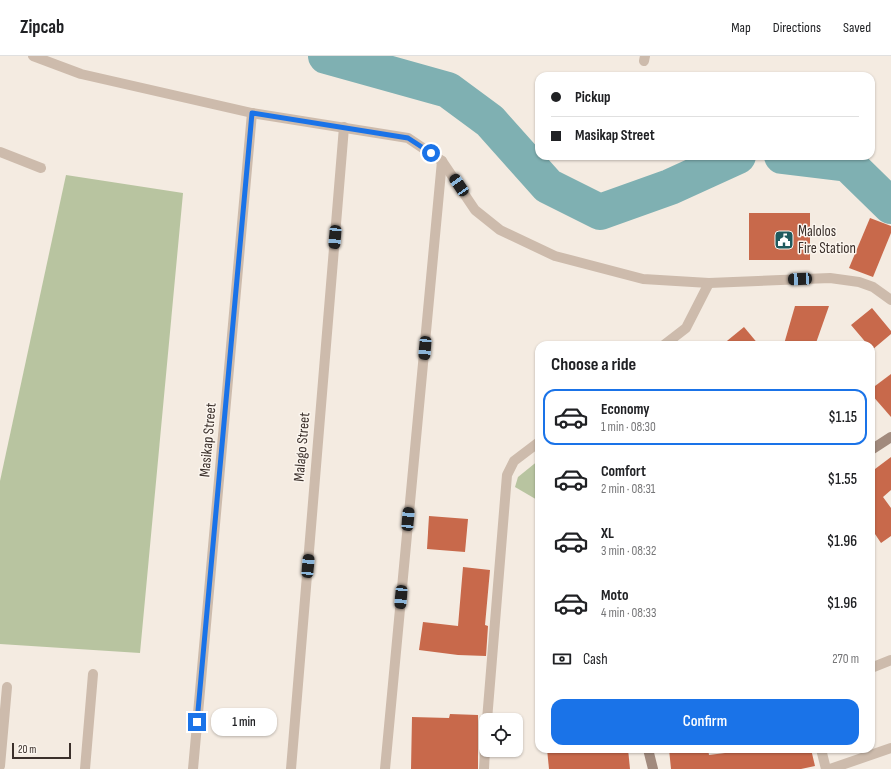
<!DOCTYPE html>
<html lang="en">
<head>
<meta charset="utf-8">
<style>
	:root { --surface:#fff; --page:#f2f2f2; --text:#202124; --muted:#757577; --line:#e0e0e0; --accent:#1a73e8 }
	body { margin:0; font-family:"Sofia Sans Condensed",sans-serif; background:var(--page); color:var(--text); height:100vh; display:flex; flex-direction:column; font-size:15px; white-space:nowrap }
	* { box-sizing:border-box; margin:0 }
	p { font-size:13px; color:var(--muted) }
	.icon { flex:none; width:22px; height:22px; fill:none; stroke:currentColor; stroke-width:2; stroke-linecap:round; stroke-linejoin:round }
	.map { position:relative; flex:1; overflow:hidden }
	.details { position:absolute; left:535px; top:285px; width:340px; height:412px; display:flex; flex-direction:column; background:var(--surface); border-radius:12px; box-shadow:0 1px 3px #0004 }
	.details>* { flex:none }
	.top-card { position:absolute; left:535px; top:16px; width:340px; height:88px; border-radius:12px; box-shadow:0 1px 3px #0004; display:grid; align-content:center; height:88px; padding:0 16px; background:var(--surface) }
	.tools { position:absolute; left:479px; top:657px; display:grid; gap:8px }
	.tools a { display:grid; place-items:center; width:44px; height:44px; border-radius:8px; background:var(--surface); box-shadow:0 1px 3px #0004; font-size:20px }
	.scale { position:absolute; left:12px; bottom:10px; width:59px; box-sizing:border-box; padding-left:4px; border:2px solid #3b302b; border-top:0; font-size:11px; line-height:14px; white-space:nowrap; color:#3b302b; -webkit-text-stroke:3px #fbf5ee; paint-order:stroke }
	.end { position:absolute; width:18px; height:18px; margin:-9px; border:5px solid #1a73e8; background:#fff; box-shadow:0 0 0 2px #fff }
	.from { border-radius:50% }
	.bubble { position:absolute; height:28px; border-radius:12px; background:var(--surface); box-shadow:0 1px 3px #0004; font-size:13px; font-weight:600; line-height:28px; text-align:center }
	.car { position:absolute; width:12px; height:24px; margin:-12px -6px; border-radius:5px; box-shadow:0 0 3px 1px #0007; background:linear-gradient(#222 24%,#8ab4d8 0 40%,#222 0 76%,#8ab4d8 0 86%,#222 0) }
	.top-card b { display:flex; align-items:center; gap:14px; height:38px; font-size:15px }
	.top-card b+b { border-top:1px solid var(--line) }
	.top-card i { width:10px; height:10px; background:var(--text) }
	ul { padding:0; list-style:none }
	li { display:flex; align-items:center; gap:12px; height:56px; margin:0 8px 6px; padding:0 8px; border:2px solid transparent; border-radius:12px }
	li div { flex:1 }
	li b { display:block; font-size:15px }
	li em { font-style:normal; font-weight:600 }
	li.on { border-color:var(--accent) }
	li>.icon { width:36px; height:36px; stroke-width:1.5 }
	h2 { padding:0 16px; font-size:18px; line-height:48px }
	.pay { display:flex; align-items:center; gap:10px; height:44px; padding:0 16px; font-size:15px }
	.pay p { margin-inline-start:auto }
	.cta { display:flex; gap:8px; margin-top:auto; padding:8px 16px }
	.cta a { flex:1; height:46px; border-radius:12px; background:var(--accent); color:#fff; font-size:16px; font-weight:600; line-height:46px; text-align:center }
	header { display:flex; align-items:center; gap:24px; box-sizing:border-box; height:56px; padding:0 20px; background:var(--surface); border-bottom:1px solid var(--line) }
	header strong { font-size:19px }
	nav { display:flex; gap:22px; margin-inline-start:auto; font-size:14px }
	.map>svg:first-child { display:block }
	.green { fill:#b8c4a0 }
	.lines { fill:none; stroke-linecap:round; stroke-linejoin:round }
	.river { stroke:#7fb0b2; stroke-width:36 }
	.building { fill:#c8694b }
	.street { stroke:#cdbbac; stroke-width:10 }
	.secondary { stroke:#a18a7d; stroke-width:10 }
	.route { stroke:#1a73e8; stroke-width:5 }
	.labels { text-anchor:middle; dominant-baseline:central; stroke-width:3; stroke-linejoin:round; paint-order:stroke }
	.poi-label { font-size:15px; fill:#3b302b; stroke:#fbf5ee; text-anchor:start }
	.street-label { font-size:15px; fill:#3b302b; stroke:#fbf5ee }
</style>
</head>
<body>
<header>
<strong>Zipcab</strong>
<nav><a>Map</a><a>Directions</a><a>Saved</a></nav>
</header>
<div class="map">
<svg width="891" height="713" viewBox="0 0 891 713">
	<rect width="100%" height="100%" fill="#f4ebe1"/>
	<g class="green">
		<path d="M66 119 183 137 140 597 0 588V425Z"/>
		<path d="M539 404V445L515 431 518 421Z"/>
	</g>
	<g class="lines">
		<g class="river">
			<path d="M326 0 448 34 490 65 548 130 600 156 670 131 738 100"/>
			<path d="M782 100 848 108 891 150"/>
		</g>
	</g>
	<g class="building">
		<rect x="749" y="157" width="61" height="47"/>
		<path d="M870 162 891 170V177L873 221 849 212Z"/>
		<path d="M795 250H829L816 287 784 288Z"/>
		<path d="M872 252 891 275V278L872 294 871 289H868L851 269Z"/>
		<path d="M744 271 759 289H722Z"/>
		<path d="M891 318V361L871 338V333Z"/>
		<path d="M891 401V434L883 441 891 452V480L881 487 871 472V416Z"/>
		<path d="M429 460 468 463 465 496 427 493Z"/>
		<path d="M463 511 490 514 485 569 488 570 486 600 458 599 419 594 423 566 458 570Z"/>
		<path d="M450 658 478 659V713H411L412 661 449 662Z"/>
		<path d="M547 693H628L630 713H549Z"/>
		<path d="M669 693H708L709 699 757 693H811L815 710 801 713H671Z"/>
	</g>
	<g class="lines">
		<g class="street">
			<path d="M33 0 81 18 252 57 408 82 442 105 475 154 500 174 555 200 643 223 709 227 830 222 859 226 873 231 891 244"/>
			<path d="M644 5 645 0"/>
			<path d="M0 96 41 112"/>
			<path d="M664 289 686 272 709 227"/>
			<path d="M871 612 891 604"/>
			<path d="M487 664 507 419 514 405 539 386"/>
			<path d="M821 693 826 713"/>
			<path d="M0 710 7 631"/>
			<path d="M85 713 93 618"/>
			<path d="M193 713 252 57"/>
			<path d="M291 713 344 71"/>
			<path d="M385 713 442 105"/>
			<path d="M484 713 486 673"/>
			<path d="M830 713 891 692"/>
		</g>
		<g class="secondary">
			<path d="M871 394 891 381"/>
			<path d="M648 693 653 713"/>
		</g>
	</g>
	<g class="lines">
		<path class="route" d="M197 666 252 57 408 82 431 97"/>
	</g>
	<defs>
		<symbol id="civic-square" viewBox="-11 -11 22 22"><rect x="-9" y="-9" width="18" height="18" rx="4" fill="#1f5a5e" stroke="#fbf5ee"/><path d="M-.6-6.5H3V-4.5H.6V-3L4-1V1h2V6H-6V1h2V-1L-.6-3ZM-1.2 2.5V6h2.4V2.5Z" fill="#fff"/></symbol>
	</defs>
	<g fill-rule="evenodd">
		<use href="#civic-square" x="773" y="173" width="22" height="22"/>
	</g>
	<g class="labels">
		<g class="poi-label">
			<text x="798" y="175">Malolos<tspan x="798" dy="17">Fire Station</tspan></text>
		</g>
		<g class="street-label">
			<text transform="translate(208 384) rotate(-85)">Masikap Street</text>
			<text transform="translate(302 391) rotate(-85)">Malago Street</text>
		</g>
	</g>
</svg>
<div class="tools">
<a><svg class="icon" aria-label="locate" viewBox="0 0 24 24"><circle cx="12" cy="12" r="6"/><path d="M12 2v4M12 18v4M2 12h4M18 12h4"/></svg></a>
</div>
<div class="scale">20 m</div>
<i class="end from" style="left:431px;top:97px"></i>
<i class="end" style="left:197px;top:666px"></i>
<div class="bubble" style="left:211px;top:652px;width:66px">1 min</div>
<i class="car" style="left:459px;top:129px;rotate:326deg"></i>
<i class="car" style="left:335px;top:181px;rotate:185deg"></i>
<i class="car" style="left:800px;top:223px;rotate:267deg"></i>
<i class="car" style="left:425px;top:292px;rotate:185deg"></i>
<i class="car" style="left:408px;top:463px;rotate:5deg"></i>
<i class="car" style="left:308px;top:510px;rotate:5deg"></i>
<i class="car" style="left:401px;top:541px;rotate:185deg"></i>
<div class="top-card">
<b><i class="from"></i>Pickup</b>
<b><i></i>Masikap Street</b>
</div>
<section class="details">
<h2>Choose a ride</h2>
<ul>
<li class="on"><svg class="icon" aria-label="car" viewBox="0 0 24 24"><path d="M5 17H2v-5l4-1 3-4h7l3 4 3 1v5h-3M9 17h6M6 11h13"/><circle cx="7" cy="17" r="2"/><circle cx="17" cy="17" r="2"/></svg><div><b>Economy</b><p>1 min · 08:30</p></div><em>$1.15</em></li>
<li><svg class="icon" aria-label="car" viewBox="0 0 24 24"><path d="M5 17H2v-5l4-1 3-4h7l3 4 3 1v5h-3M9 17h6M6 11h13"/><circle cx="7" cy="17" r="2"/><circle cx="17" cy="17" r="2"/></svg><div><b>Comfort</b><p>2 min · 08:31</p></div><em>$1.55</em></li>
<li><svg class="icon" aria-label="car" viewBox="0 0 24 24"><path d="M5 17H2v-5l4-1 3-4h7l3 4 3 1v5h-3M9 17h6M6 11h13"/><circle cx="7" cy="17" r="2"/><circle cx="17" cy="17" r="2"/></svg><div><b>XL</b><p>3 min · 08:32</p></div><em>$1.96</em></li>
<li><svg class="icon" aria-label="car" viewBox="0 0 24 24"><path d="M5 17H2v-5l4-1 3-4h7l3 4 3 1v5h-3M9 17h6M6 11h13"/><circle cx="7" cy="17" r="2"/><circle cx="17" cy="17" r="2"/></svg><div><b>Moto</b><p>4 min · 08:33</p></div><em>$1.96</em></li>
</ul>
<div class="pay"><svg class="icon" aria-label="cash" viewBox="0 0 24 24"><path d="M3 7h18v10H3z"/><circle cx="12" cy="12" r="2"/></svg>Cash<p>270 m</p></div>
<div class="cta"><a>Confirm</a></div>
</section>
</div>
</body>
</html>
